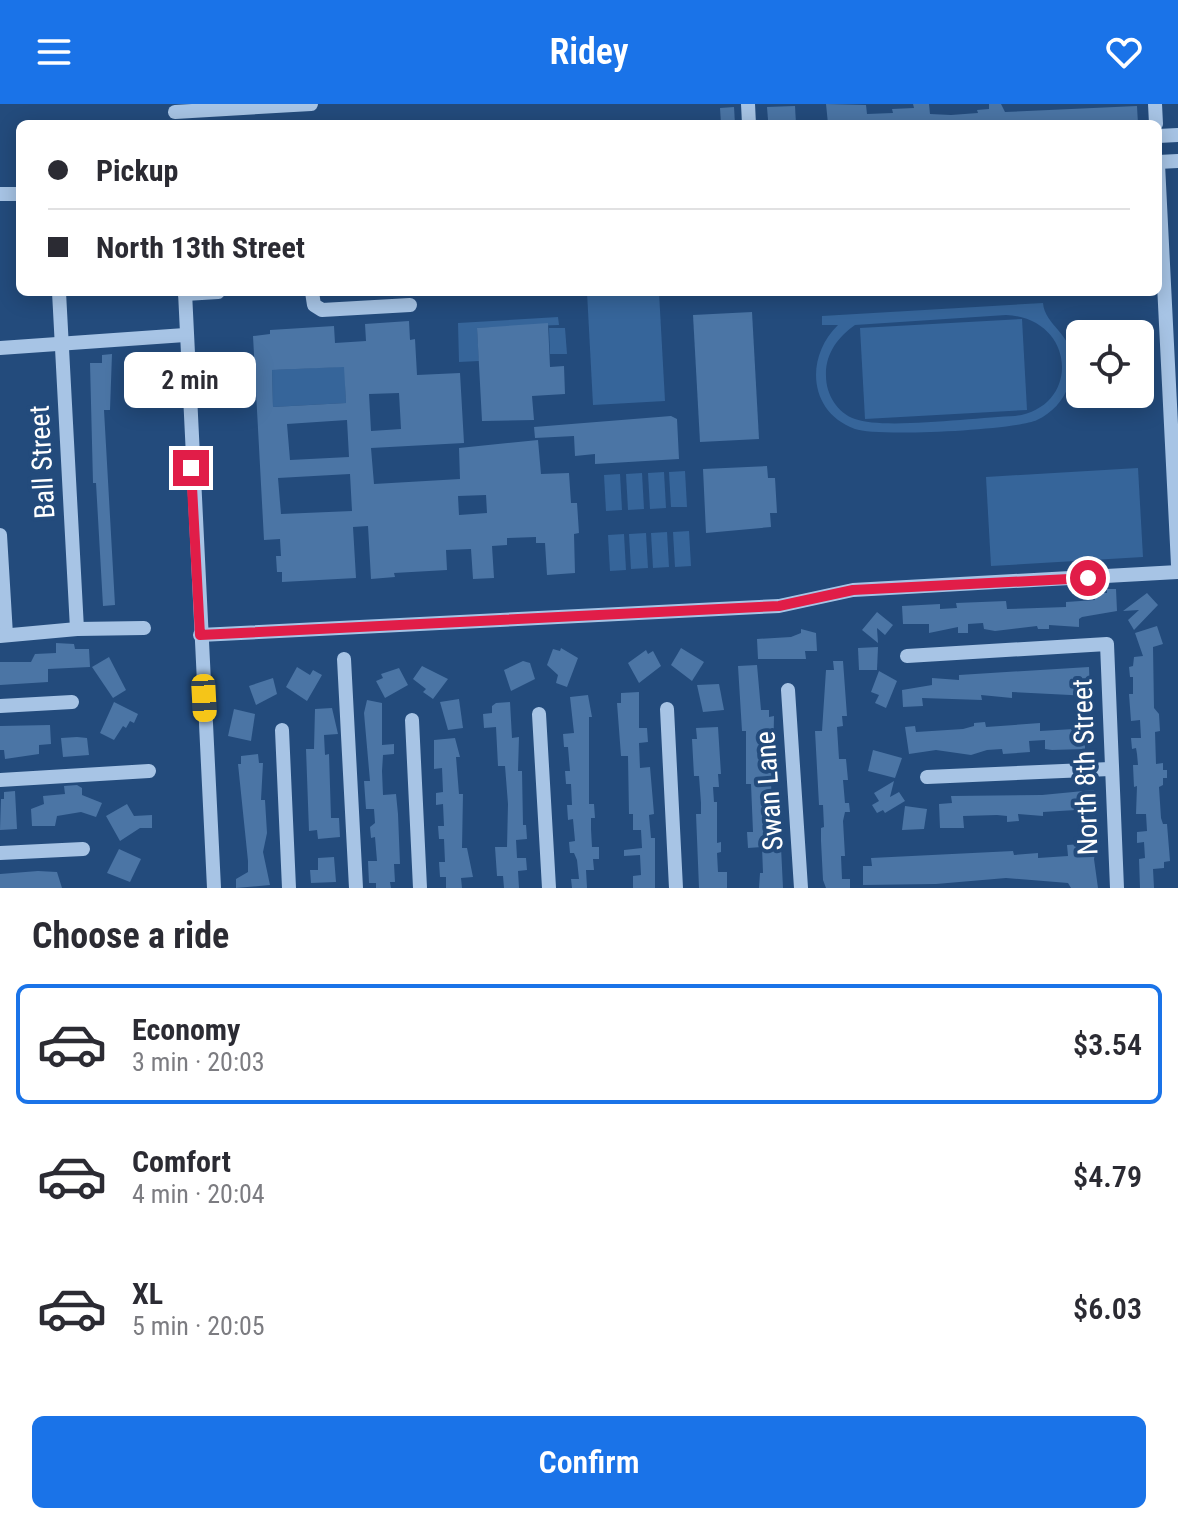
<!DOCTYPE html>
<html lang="en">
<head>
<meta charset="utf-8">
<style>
	:root { --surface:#fff; --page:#f7f7f7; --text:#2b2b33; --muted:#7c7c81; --line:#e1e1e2; --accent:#1a73e8 }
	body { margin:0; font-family:"Roboto Condensed",sans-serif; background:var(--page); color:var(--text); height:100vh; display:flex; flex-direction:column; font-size:30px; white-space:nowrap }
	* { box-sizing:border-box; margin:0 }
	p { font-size:26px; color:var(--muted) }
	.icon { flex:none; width:44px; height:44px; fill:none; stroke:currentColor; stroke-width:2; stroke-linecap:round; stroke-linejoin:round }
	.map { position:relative; height:784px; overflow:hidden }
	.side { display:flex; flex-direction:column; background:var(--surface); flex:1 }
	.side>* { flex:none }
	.hud { position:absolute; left:16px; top:16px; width:1146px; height:176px; border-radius:12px; box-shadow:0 4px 20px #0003; display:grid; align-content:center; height:176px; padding:0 32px; background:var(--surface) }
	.controls { position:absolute; left:1066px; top:216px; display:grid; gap:16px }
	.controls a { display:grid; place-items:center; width:88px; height:88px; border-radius:12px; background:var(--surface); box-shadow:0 4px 20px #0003; font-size:40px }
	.end { position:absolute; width:36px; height:36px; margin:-18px; border:10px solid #e11d48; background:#fff; box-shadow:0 0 0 4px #fff }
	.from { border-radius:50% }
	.bubble { position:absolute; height:56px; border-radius:12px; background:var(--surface); box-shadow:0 4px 20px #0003; font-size:26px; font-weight:600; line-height:56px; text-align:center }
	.car { position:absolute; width:24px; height:48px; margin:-24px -12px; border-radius:10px; box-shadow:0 0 6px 2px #0007; background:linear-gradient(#f5c518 24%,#345 0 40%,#f5c518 0 76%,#345 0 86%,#f5c518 0) }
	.hud b { display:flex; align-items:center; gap:28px; height:76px; font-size:30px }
	.hud b+b { border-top:2px solid var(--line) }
	.hud i { width:20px; height:20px; background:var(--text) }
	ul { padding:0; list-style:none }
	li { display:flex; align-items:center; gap:24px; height:120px; margin:0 16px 12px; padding:0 16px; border:4px solid transparent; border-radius:12px }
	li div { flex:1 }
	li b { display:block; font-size:30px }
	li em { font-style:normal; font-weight:600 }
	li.active { border-color:var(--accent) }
	li>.icon { width:72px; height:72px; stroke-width:1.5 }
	h2 { padding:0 32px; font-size:36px; line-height:96px }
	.cta { display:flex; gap:16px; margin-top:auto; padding:16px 32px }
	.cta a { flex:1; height:92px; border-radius:12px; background:var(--accent); color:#fff; font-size:32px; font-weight:600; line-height:92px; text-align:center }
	header { display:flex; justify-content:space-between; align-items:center; height:104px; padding:0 32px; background:var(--accent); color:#fff; font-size:36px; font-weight:600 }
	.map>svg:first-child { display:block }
	.green { fill:#36659a; fill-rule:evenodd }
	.building { fill:#4b75a5; fill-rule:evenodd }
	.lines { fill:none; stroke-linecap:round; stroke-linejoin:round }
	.minor { stroke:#a7c4e5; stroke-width:14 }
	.route { stroke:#e11d48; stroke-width:10 }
	.labels { text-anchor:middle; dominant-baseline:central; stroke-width:8; stroke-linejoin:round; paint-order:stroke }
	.street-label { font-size:28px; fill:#fff; stroke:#234b7c }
</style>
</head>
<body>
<header><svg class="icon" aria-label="menu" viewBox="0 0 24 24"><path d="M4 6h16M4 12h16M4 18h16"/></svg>Ridey<svg class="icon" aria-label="heart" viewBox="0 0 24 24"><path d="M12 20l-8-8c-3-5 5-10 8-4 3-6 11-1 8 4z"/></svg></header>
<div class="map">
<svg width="1178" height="784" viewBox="0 0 1178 784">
	<rect width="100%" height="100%" fill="#234b7c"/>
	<g class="green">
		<path d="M587 188H659L665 297 593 301Z"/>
		<path d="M1043 199C1045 226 1085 232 1069 281 1063 297 1052 309 1037 316 1016 326 877 333 855 325 808 308 805 253 838 221H822V212ZM1006 211C1076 214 1082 303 1015 312 979 313 884 326 855 315 837 309 826 290 826 272 825 250 838 233 855 221Z"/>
		<path d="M558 213 559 221 477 224 479 257 459 258 458 219Z"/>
		<path d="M1022 215 1027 306 865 315 860 224Z"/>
		<path d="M549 224H565L567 250H550Z"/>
		<path d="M358 262 359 274 345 275 346 299 273 303 272 266Z"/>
		<path d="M1138 364 1143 453 991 462 986 373Z"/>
		<path d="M685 367 687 403H671L669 368Z"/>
		<path d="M664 368 666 404 650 405 648 369Z"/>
		<path d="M642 369 644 405 628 406 626 370Z"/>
		<path d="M620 370 622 406 606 407 604 371Z"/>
		<path d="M689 427 691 462 675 463 673 428Z"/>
		<path d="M667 428 669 463 653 464 651 429Z"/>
		<path d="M646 429 648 464 631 465 629 430Z"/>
		<path d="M624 430 626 466 610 467 608 431Z"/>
	</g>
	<g class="building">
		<path d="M826 0 866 1 867 10 893 9 892 5 914 4 913 0H929L930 10 951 11 978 9 977 6 989 5V0H1001L1005 8 1137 2 1138 20H828Z"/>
		<path d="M795 2 796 20H771L768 16 767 3Z"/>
		<path d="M734 3 735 20H721L720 4Z"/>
		<path d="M752 208 759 335 700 338 693 211Z"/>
		<path d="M409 217 410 236 415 235 417 271 460 269 464 339 371 344 374 380 460 375 459 344 538 336 541 370 569 369 571 399H577L579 429 574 430 575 469 547 471 545 439H536V433L507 434V441L492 442 494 474 473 475 471 445 446 446 447 466 394 469 395 473 371 475 368 422 353 423 356 474 282 478V468H277L276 452H281L280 435 264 436 253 232 270 230V226L334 222 335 239 366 237 365 220ZM344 263 346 299 273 303 272 266ZM399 289 401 325 371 327 369 290ZM347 316 349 353 290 356 287 320ZM350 370 352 407 281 410 278 374ZM486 391 487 409 459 411 458 392Z"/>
		<path d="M548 219 550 263 564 262 565 290 532 292 534 316 482 317 477 224Z"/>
		<path d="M112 250 110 306H104L115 501 103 502 96 379H93L90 259H102V251Z"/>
		<path d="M671 312 677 315 679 355 595 360V350L575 352 574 332 535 334 534 323Z"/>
		<path d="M767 362 768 374H775L777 409H770L771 423 706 429 703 365Z"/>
		<path d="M1107 485H1116L1117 507 1082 513 1079 515V523L1049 521V525H1038L1037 522 995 527 984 525 983 519 968 520V529H958V523L929 529V520H903L902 502 940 500V505L957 504 956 499 1006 497 1007 505 1066 503V498L1095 496 1094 489H1107Z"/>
		<path d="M1147 489 1158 501 1134 526 1128 516 1139 506 1123 507Z"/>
		<path d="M877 508 893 521 885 531 877 524 878 539 862 526Z"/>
		<path d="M1157 522 1163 540 1153 543 1154 604 1159 610 1160 627 1155 628 1156 660 1163 659V666H1167V674H1163V681L1159 683 1161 714 1163 720H1167L1170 757 1164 758V764L1153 765 1154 784H1140L1139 755 1145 754 1144 738 1137 739V728L1147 727 1146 710H1136L1137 682 1134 683 1133 661H1138L1137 650 1136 644 1132 645 1131 634H1141L1140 616 1131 617 1129 590H1133V573H1130L1129 563 1133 562 1134 553 1143 552 1135 529Z"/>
		<path d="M801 525 816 529 817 547H805L806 555H758L757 535 791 533 801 529Z"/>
		<path d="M56 539 74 540 75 545H89L90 563 48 565V578L0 581V558H31L35 550 56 549Z"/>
		<path d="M878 543 877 566H859L858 544Z"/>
		<path d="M561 544 578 554 567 583 556 579 558 571 547 561 553 545 560 547Z"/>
		<path d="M681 544 704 558 692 577 671 561Z"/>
		<path d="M646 546 648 550 653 547 661 562 639 579 628 559Z"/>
		<path d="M109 553 126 586 113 594 92 563Z"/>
		<path d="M523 557 530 559 535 575 511 587 504 566Z"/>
		<path d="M833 557H843L847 612H842L843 622 837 623 839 655H846L848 676H843L845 699H849L850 708H845L843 717 845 752H841L842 775H850V784H826L823 776 821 737V724L824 723 823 701H819L815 627H822L826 566H834Z"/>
		<path d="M757 561 761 606H769V613L774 612 773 660 777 659 778 672 771 678 772 703 779 702 783 784H759L760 769H763L762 743 748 744 747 728H753L751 680H746V627H742L738 562Z"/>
		<path d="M422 562 448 575 433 595 423 588 426 585 413 575Z"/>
		<path d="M297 563 310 571 313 566 322 571 307 597 286 583Z"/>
		<path d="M1089 563 1090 592 1012 588V594L981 591 982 596 922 594 923 602 903 603 902 586 932 581V574L959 576V571Z"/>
		<path d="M399 564 408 581 385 594 376 577 383 574 381 570Z"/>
		<path d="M879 567 897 577 886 604 875 599 879 591 871 588Z"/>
		<path d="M273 574 277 590 256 601 249 582Z"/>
		<path d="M719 580 724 606 703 608 697 581Z"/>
		<path d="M639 588V624H647L648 638 639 639 640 664 650 663 653 698 654 710 649 711 651 734H655V784H633V772L641 771 640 751 624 752V746L642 744 641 726H633V710H629L628 652H621L617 599H621V589Z"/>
		<path d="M588 591 592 613H589V700H594L595 714H591V725L592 743H599V755H593L594 766H586L587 784H572L571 775H579L577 756 574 749H570L569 738 575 737 573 715 568 716 567 701H572L571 680H566L565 667H570L568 643H564L563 630 574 629 570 593Z"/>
		<path d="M459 595 463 624 448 626 440 598Z"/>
		<path d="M367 596 382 599V641L394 640V650L383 651 382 667 383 691 396 690 398 710 400 760H394L395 778H390L391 784H376V779H369L368 757H377L375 733 371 734 370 723 375 719 374 705H366L364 677H370L364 609Z"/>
		<path d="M114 598 138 610 134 619 130 617 126 624 123 622 114 636 100 629Z"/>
		<path d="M510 598 512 634 519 633 518 667H522L523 721H526L527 735 516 736 517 754H526L527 766 518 767 519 784H504L503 772H497L495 743H507L508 700 505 662H498L496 623 484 624 483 610 492 609V602L496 599Z"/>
		<path d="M332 604 338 630 324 631 325 651 329 650 331 714H339L340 733 318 735 317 726 309 727 306 645H314L315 605Z"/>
		<path d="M234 605 255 610 251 637 228 632Z"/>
		<path d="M1094 615 1096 638 1085 641V645L1052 646 1045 645V636L1029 637 1030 648 1003 650 1002 645 987 646 971 651 936 646 909 650 905 623 915 622 916 628 963 625 974 622V619L985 618 986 623 1040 619V627L1074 625 1073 620H1082V616Z"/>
		<path d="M50 621 51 640 39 641V650L5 655 4 646H0V622Z"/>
		<path d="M718 623 721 670H718L719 683H713L714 698H717V739L721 738V748L717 749 718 768H727V784H699L696 710H701V699L699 672H694L692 635H697L696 624Z"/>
		<path d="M77 633 87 634 89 651 63 653 61 634Z"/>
		<path d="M455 634 460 653H456L459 690H463L462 744H467L473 773 461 774 462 784H446V773H440L439 758H445L444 735H439L438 722H444L443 700 436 701V689L443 688 442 664 434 665V636Z"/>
		<path d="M873 646 902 654 895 674 868 667Z"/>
		<path d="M258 650 259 659H263L261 696H265L267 729 263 748 270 781 236 784V775L248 768V757L238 660H241V652Z"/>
		<path d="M894 677 890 693 899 688 905 697 885 709 883 706 877 709 872 701 879 697 874 689Z"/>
		<path d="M77 681 82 684V691L102 699 96 713 81 708 57 712 55 722H32L31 705 44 700 43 692 65 690 64 682Z"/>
		<path d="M1094 686 1095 712 1077 711 1076 706 1043 708V712L1018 710 1019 717 1007 718V712L997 711 963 712 964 724H940L939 700 952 699 951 692 1042 691Z"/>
		<path d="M15 687 17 725 0 726 1 695H4V688Z"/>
		<path d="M127 700 134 712 152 711V724H140L120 737 106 712Z"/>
		<path d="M905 702 927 705 924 725 902 726Z"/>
		<path d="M1097 739 1094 755 1098 784H1071L1068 779 1006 774 936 780 863 781V762H872L871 754 1013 747 1014 751 1038 749V754L1068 752 1067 741Z"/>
		<path d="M119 745 141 755 130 778 107 769Z"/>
		<path d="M334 753 336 778 311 779 310 766H318V754Z"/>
		<path d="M38 767 57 768 62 784H0V770Z"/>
	</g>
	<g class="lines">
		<g class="minor">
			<path d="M748 0 749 20"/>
			<path d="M1155 0 1156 20"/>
			<path d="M175 8 311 0"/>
			<path d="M1158 32 1178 31"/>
			<path d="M1158 58 1178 57"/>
			<path d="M1158 60 1178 461"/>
			<path d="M0 90H20"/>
			<path d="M59 188 77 525"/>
			<path d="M185 188 214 784"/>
			<path d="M312 188 314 201 322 206 410 201"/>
			<path d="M185 190 218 188"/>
			<path d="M0 244 185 231"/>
			<path d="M0 431 6 531"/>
			<path d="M200 531 779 502 853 486 1178 468"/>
			<path d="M0 532 77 525 144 524"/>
			<path d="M907 552 1107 540 1117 784"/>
			<path d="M344 555 356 784"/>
			<path d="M788 586 801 784"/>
			<path d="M0 602 72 598"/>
			<path d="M667 605 676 784"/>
			<path d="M539 610 549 784"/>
			<path d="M412 616 420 784"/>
			<path d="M282 626 289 784"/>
			<path d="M927 673 1110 665"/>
			<path d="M0 676 149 667"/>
			<path d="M0 749 83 745"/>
		</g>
	</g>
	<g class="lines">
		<path class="route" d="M191 364 200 531 779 502 853 486 1088 474"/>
	</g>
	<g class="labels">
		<g class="street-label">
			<text transform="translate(42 358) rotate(-93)">Ball Street</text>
			<text transform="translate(1085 663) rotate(-92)">North 8th Street</text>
			<text transform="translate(769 687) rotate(-94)">Swan Lane</text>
		</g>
	</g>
</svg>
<div class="controls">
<a><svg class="icon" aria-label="locate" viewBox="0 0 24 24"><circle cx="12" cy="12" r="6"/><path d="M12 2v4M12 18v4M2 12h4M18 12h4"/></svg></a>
</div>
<i class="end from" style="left:1088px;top:474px"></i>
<i class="end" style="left:191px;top:364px"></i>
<div class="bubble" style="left:124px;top:248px;width:132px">2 min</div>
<i class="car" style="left:204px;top:594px;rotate:177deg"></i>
<div class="hud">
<b><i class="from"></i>Pickup</b>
<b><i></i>North 13th Street</b>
</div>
</div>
<section class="side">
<h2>Choose a ride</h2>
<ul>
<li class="active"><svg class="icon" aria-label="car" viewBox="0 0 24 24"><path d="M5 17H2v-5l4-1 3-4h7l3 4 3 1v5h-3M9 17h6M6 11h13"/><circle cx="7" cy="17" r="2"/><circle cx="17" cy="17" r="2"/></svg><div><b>Economy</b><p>3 min · 20:03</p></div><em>$3.54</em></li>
<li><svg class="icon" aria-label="car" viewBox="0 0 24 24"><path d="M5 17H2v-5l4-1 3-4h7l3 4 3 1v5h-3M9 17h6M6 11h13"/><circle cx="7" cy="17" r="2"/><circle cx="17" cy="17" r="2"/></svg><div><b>Comfort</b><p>4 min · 20:04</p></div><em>$4.79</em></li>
<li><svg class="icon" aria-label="car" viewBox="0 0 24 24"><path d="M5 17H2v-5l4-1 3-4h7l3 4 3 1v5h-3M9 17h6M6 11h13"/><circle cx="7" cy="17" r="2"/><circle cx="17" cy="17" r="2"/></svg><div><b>XL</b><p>5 min · 20:05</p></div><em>$6.03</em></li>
</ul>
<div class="cta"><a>Confirm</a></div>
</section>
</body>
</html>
